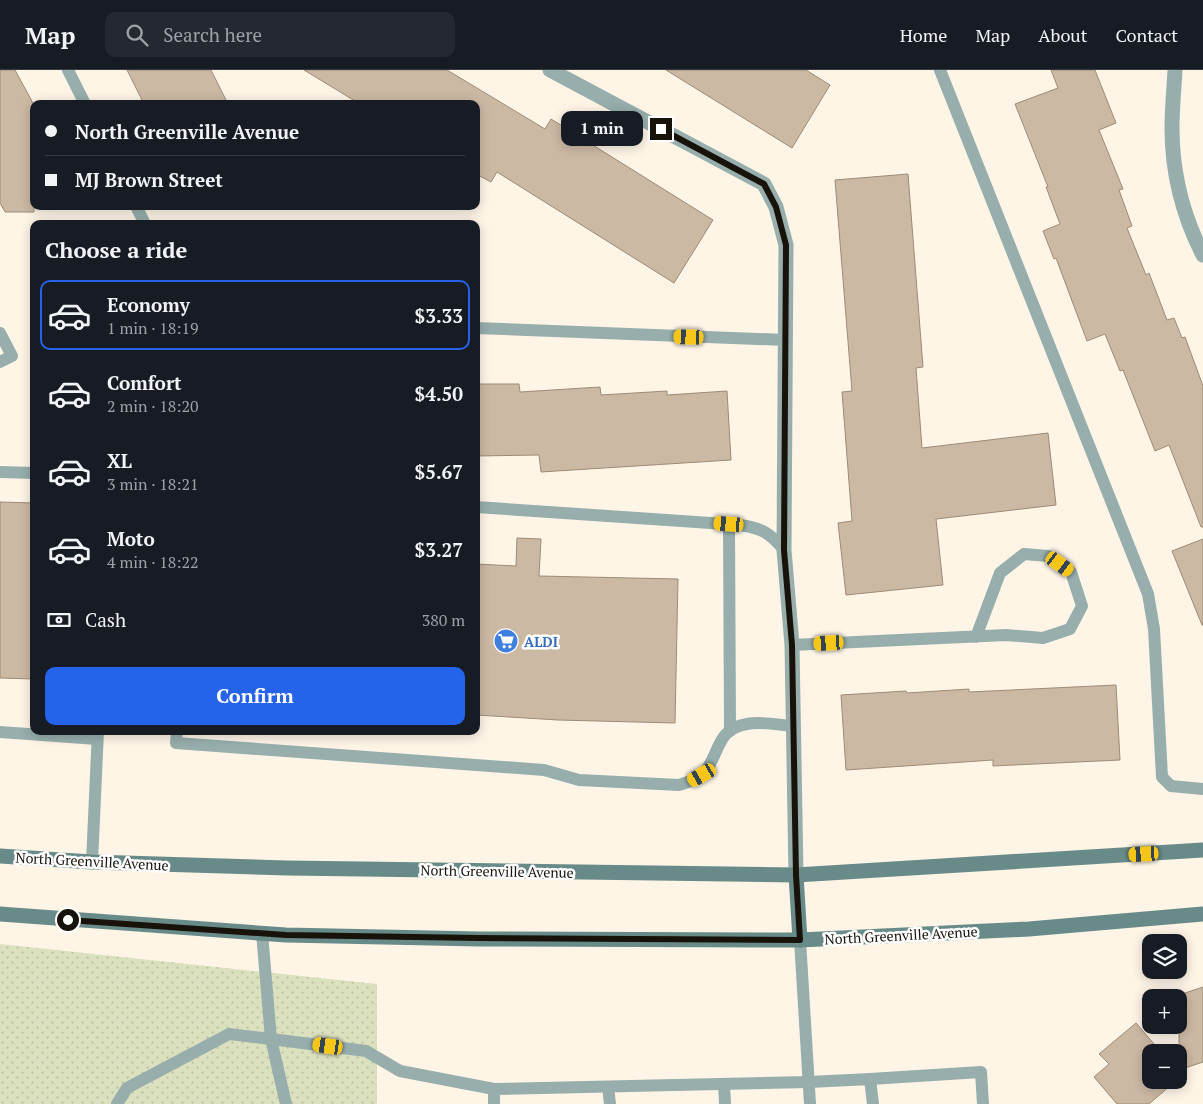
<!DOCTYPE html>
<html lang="en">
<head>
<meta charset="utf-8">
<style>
	:root { --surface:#171b24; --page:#242831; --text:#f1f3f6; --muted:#9ea1a6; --line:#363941; --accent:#2563eb }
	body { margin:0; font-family:"PT Serif",serif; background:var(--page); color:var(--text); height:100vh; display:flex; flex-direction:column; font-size:19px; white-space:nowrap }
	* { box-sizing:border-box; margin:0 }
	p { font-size:16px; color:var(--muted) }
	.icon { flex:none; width:28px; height:28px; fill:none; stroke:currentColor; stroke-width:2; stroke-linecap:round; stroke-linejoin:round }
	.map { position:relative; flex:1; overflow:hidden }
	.side { position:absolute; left:30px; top:150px; width:450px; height:515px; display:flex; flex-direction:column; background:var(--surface); border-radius:10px; box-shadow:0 2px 12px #0003 }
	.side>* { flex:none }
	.guide { position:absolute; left:30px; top:30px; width:450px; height:110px; border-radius:10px; box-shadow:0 2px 12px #0003; display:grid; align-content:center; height:110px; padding:0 15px; background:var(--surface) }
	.tools { position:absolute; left:1142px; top:864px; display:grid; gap:10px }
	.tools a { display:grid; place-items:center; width:45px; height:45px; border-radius:10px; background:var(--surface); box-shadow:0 2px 12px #0003; font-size:25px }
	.end { position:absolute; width:22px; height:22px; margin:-11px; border:6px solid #17120a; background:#fff; box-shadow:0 0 0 2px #fff }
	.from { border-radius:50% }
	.bubble { position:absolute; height:35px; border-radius:10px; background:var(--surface); box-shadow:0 2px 12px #0003; font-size:16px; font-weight:800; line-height:35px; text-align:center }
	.car { position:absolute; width:15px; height:30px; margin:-15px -8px; border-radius:6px; box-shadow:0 0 4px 1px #0007; background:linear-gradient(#f5c518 24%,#345 0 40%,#f5c518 0 76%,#345 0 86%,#f5c518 0) }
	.guide b { display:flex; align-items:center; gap:18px; height:48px; font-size:19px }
	.guide b+b { border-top:1px solid var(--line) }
	.guide i { width:12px; height:12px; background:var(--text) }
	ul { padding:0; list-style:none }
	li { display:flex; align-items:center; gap:15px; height:70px; margin:0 10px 8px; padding:0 5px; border:2px solid transparent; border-radius:10px }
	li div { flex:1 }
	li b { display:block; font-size:19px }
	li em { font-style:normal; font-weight:800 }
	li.selected { border-color:var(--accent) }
	li>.icon { width:45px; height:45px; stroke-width:1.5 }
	h2 { padding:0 15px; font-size:22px; line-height:60px }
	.pay { display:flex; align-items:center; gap:12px; height:55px; padding:0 15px; font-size:19px }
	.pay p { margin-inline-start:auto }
	.button { display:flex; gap:10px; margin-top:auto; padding:10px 15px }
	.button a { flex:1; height:58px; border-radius:10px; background:var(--accent); color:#fff; font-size:20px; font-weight:800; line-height:58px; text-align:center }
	header { display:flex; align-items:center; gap:30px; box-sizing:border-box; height:70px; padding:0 25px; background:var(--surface); border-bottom:1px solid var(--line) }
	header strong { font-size:24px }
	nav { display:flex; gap:28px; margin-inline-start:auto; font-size:18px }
	.search { width:350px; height:45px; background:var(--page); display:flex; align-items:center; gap:12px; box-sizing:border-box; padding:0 18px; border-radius:10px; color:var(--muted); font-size:19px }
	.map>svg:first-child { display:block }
	.grass { fill:url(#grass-dots) }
	.building { fill:#ccb9a4; stroke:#9d8b77 }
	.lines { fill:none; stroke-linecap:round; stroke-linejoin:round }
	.service { stroke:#97aeac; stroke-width:12 }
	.minor { stroke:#97aeac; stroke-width:15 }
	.secondary { stroke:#688b89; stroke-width:15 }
	.route { stroke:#17120a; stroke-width:6 }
	.labels { text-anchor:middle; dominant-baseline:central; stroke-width:5; stroke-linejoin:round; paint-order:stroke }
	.shop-label { font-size:14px; font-weight:bold; fill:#366cbe; stroke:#fff; text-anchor:start }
	.street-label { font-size:14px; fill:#17120a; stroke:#fff }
</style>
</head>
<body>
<header>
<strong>Map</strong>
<div class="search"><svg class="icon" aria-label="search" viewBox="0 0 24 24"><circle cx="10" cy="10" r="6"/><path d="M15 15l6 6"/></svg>Search here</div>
<nav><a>Home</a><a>Map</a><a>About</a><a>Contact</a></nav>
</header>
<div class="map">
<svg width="1203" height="1034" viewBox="0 0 1203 1034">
	<defs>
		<pattern id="grass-dots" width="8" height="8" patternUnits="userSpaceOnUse" patternTransform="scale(1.25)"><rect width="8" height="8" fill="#dbe1bf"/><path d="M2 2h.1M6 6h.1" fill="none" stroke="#bbc0a3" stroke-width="1.8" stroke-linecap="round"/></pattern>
	</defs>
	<rect width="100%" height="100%" fill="#fef5e7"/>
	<path class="grass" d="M0 874 377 914V1034H0Z"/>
	<g class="building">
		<path d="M0 0H15L34 35V142H5L0 133Z"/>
		<path d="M127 0H211L228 34H144Z"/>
		<path d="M304 0H447L545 59 551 49 713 150 674 213 497 102 491 112 476 104V34H360Z"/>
		<path d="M666 0H806L830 15 792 78Z"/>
		<path d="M1051 0H1095L1116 53 1099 60 1123 119 1119 120 1132 156 1127 158 1146 205 1149 203 1167 250 1174 248 1182 268 1185 267 1203 316V457H1201L1169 375 1155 381 1123 300 1120 301 1105 264 1087 271 1056 188 1054 189 1043 161 1060 154 1046 117H1048L1015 34 1058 18Z"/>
		<path d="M908 104 923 297 916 298 922 378 1048 363 1056 435 936 449 943 515 846 525 838 453 852 451 842 322 852 321 835 110Z"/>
		<path d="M476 314H519L520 322 600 317 601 325 667 321V325L727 321 731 390 541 402 539 385 476 386Z"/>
		<path d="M0 432 34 433V609L0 608Z"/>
		<path d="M517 468 541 469 539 506 678 509 675 653 558 650 476 645V494L516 496Z"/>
		<path d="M1203 469V555H1202L1172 481Z"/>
		<path d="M1116 615 1120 690 993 696V690L846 700 841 625 906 621 907 623 969 619V622Z"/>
		<path d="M1203 917V992L1179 1000V925Z"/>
		<path d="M1136 953 1161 982H1151V1010H1168L1171 1015 1149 1034H1117L1094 1007 1109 994 1099 984Z"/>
	</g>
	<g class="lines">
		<g class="service">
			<path d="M68 0 85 34"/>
			<path d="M940 0 1148 524 1154 559 1162 707 1171 716 1203 719"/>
			<path d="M136 136 145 154"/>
			<path d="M476 258 785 270"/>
			<path d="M0 263 12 286 0 292"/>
			<path d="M0 402 34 403"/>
			<path d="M476 437 740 455C762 458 770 463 784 480"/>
			<path d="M729 454 730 661"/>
			<path d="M792 575 1006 565 1043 568 1070 559 1082 536 1071 502 1048 486 1024 484 1000 503 976 567"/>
			<path d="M177 661 176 673 544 700 579 710 679 715C687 712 697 710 703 704 720 686 715 659 747 654 762 651 778 655 793 656"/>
			<path d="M0 662 97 669"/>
			<path d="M92 792 98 661"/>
			<path d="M800 870 810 1034"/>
			<path d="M870 1009 981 1002 983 1034"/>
			<path d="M724 1014 725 1034"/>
			<path d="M608 1017 610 1034"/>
			<path d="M117 1034 127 1018 229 964 271 969 262 863"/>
			<path d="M286 1034 271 969 366 981 400 1001 494 1019"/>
			<path d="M494 1034V1019L809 1012 870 1009 873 1034"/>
		</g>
		<g class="minor">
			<path d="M550 0 764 114 776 137 786 175 784 480 792 575 796 805"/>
			<path d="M1175 0C1174 19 1172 39 1172 58 1172 102 1183 146 1203 185"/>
		</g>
		<g class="secondary">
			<path d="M0 786 92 792 287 798 796 805 1203 780"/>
			<path d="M796 805 800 870"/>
			<path d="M0 844 286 865 479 869 800 870 1029 859 1203 844"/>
		</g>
	</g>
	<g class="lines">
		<path class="route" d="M68 850 286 865 479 868 800 870 796 805 792 575 784 480 786 175 776 137 764 114 661 59"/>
	</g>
	<defs>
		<symbol id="supermarket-disc" viewBox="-11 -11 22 22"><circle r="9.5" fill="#3f7fe0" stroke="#fff"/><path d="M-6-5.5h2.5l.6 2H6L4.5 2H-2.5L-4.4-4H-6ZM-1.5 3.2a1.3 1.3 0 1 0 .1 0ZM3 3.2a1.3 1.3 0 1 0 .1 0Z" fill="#fff"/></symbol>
	</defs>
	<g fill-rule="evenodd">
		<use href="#supermarket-disc" x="492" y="557" width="28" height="28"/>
	</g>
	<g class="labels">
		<g class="shop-label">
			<text x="524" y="571">ALDI</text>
		</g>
		<g class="street-label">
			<text transform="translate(92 791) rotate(3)">North Greenville Avenue</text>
			<text transform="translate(497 801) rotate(1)">North Greenville Avenue</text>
			<text transform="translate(901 865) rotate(-3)">North Greenville Avenue</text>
		</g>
	</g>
</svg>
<div class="tools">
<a><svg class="icon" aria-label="layers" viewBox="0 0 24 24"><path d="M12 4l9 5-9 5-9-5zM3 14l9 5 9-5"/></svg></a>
<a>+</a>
<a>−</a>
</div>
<i class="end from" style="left:68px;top:850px"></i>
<i class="end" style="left:661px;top:59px"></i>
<div class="bubble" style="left:561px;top:41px;width:82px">1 min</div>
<i class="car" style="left:689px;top:267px;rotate:272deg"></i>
<i class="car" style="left:729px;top:454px;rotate:274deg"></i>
<i class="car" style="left:1060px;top:494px;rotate:126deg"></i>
<i class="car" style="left:829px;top:573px;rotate:267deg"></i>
<i class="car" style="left:702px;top:705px;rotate:240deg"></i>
<i class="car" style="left:1144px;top:784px;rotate:267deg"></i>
<i class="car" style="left:328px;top:976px;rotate:278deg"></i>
<div class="guide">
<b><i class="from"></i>North Greenville Avenue</b>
<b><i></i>MJ Brown Street</b>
</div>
<section class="side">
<h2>Choose a ride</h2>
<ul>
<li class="selected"><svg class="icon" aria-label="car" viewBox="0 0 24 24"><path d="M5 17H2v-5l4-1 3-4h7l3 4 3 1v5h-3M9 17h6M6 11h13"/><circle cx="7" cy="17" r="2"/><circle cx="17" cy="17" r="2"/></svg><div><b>Economy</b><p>1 min · 18:19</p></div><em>$3.33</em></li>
<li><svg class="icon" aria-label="car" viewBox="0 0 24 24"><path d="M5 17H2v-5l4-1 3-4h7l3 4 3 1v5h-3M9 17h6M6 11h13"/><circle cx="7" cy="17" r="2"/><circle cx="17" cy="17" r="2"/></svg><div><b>Comfort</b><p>2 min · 18:20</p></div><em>$4.50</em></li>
<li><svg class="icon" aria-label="car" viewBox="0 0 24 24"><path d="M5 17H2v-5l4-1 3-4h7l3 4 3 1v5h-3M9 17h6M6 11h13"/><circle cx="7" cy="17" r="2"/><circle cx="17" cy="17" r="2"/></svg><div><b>XL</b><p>3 min · 18:21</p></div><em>$5.67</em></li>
<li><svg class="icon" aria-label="car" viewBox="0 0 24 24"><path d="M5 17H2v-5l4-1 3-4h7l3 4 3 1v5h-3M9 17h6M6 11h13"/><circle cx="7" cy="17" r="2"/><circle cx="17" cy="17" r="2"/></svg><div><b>Moto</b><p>4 min · 18:22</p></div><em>$3.27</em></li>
</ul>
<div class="pay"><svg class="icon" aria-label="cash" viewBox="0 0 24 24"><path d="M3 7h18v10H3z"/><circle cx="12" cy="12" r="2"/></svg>Cash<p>380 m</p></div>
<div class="button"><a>Confirm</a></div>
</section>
</div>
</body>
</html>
